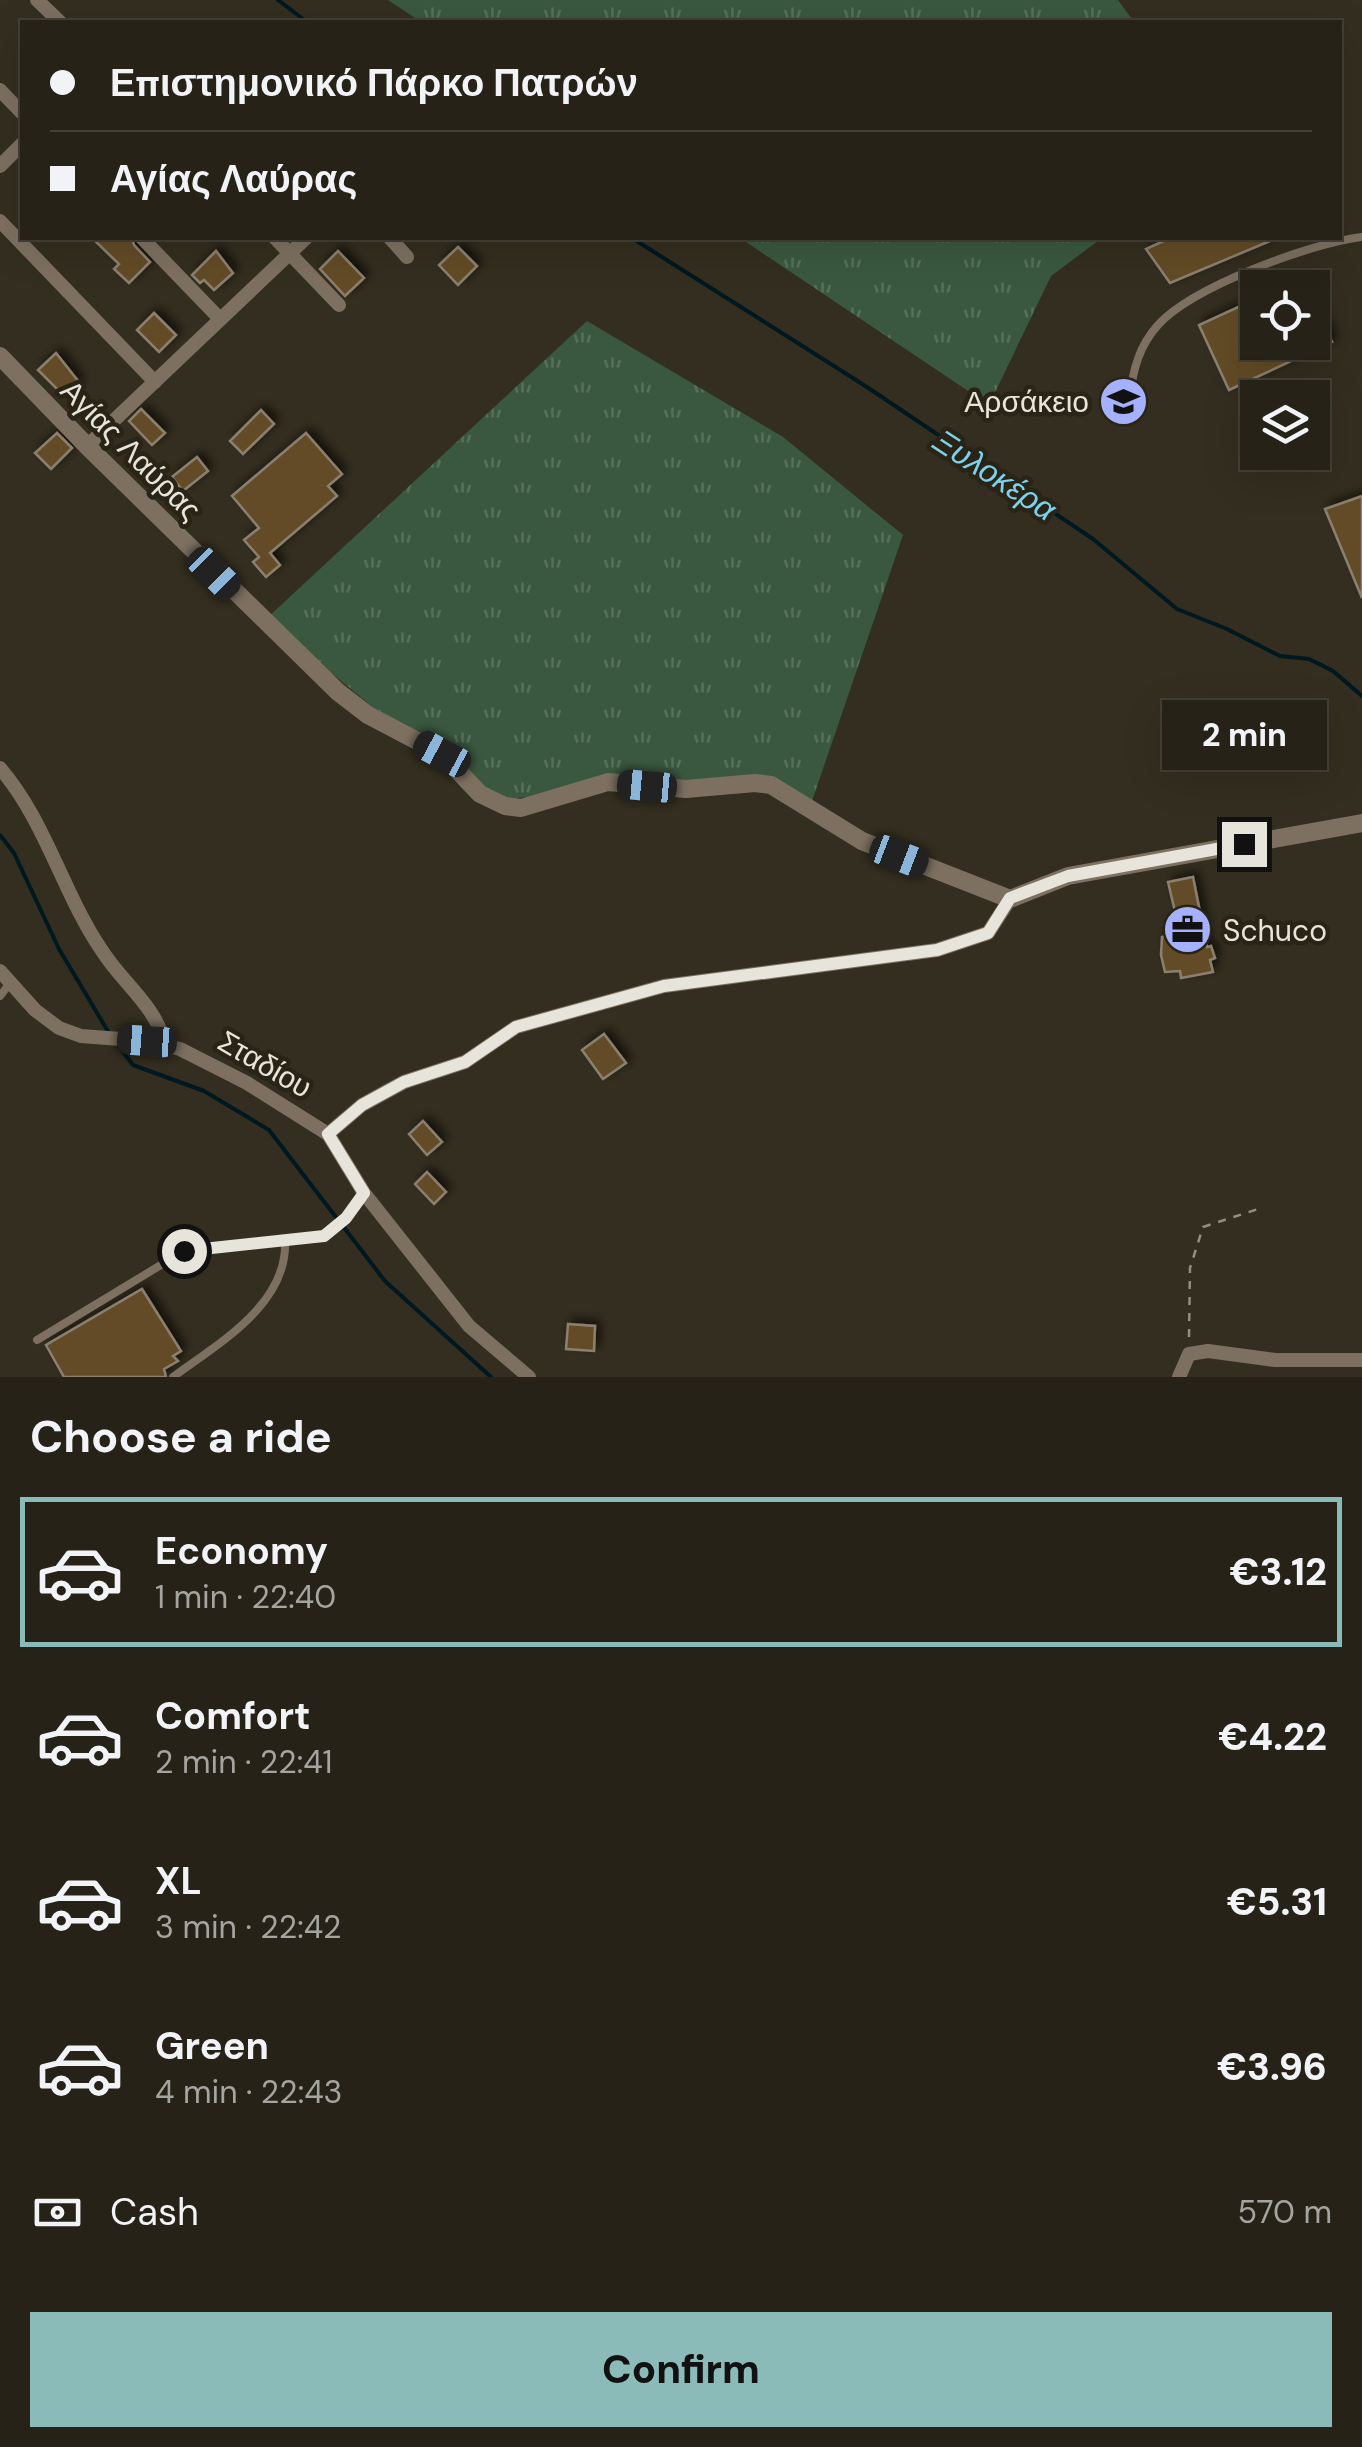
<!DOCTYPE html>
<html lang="en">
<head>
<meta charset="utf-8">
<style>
	:root { --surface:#262217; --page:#2e2a20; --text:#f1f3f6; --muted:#a4a4a1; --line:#423f36; --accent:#8bbbb9 }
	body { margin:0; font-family:"DM Sans",sans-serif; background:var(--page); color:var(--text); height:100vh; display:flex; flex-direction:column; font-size:38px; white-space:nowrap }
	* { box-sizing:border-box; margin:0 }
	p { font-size:32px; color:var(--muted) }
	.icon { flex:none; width:55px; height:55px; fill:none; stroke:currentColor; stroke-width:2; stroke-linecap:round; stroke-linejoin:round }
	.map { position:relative; height:1377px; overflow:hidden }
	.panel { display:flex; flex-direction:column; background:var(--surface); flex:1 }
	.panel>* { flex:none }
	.top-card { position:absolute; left:20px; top:20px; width:1322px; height:220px; border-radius:0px; box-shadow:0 10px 40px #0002,0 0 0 2px var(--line); display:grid; align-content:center; height:220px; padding:0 30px; background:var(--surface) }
	.controls { position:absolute; left:1240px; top:270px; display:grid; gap:20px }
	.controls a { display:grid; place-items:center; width:90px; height:90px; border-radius:0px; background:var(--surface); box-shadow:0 10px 40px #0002,0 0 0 2px var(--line); font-size:50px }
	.end { position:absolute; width:45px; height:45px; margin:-22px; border:12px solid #e7e4db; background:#111; box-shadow:0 0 0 5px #111 }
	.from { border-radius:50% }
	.bubble { position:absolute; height:70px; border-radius:0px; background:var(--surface); box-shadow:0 10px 40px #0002,0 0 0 2px var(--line); font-size:32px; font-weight:800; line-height:70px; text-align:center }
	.car { position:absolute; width:30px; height:60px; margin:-30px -15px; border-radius:12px; box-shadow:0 0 8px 2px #0007; background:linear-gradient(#222 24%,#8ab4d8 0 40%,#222 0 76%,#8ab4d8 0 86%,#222 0) }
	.top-card b { display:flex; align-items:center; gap:35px; height:95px; font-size:38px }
	.top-card b+b { border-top:2px solid var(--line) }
	.top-card i { width:25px; height:25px; background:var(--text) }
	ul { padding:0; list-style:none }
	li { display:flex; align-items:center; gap:30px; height:150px; margin:0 20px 15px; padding:0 10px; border:5px solid transparent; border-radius:0px }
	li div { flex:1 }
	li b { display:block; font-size:38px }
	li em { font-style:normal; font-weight:800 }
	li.selected { border-color:var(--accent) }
	li>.icon { width:90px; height:90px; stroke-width:1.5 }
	h2 { padding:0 30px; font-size:45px; line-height:120px }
	.pay { display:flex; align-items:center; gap:25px; height:110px; padding:0 30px; font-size:38px }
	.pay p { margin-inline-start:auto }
	.action { display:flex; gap:20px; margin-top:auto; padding:20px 30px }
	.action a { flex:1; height:115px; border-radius:0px; background:var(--accent); color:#111; font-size:40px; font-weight:800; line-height:115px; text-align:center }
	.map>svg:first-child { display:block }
	.grass { fill:url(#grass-tufts) }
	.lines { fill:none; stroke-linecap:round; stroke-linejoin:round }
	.stream { stroke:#001820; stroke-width:4 }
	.building { fill:#624c28; stroke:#8b8070; stroke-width:2.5; filter:url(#shadow) }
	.path { stroke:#918e82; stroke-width:2.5; stroke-dasharray:8 8; stroke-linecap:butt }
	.service { stroke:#7d7061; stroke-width:8 }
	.minor { stroke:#7d7061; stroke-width:14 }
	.tertiary { stroke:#7d7061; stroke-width:18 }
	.route { stroke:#e7e4db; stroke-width:12 }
	.labels { text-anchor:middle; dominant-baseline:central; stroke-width:9; stroke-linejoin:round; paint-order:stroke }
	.poi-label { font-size:30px; fill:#e7e4db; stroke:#292415; text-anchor:end }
	.street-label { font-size:30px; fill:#e7e4db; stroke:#292415 }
	.water-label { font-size:32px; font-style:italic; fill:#7dd1ec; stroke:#292415 }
</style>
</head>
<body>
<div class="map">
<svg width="1362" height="1377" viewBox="0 0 1362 1377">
	<defs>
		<pattern id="grass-tufts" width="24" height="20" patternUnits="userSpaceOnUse" patternTransform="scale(2.5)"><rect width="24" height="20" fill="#3a583f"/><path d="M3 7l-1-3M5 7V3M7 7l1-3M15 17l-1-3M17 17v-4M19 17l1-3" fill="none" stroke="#56705a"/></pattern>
		<filter id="shadow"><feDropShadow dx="5" dy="-5" stdDeviation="5" flood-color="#0009"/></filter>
	</defs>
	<rect width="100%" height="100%" fill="#332e1f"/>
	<g class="grass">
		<path d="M388 0H1118L1134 22H421Z"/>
		<path d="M740 238H1102L1051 276 989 405Z"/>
		<path d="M587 321 783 437 903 535 812 801 770 777 506 799 487 791 446 750 374 708 266 619Z"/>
	</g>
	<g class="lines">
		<g class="stream">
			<path d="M278 0 307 22"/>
			<path d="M632 238 867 387 1093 539 1177 609 1227 629 1280 656 1309 659 1333 671 1362 696"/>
			<path d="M0 835 14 853 59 949 109 1033"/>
			<path d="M118 1045 133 1065 204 1091 269 1130 385 1281 491 1377"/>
		</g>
	</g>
	<g class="building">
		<path d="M92 238H132L134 245 150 262 129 283 114 269 119 264Z"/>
		<path d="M1170 238H1277L1170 283 1146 249Z"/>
		<path d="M458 247 477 266 458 285 439 265Z"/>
		<path d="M216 251 233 273 214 290 204 280 200 283 192 275Z"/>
		<path d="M338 251 364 278 345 296 320 269Z"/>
		<path d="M1258 298V342H1312V300L1332 342 1229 390 1199 325Z"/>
		<path d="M154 313 176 335 159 352 137 330Z"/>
		<path d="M56 353 79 382 64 396 38 370Z"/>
		<path d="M141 409 165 433 152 445 129 421Z"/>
		<path d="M261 410 274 424 243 454 230 441Z"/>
		<path d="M57 433 72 448 51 469 35 453Z"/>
		<path d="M306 433 342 474 328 486 337 496 270 553 280 565 266 577 253 562 259 557 244 540 259 528 232 496Z"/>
		<path d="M197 457 208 471 183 491 172 477Z"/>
		<path d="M1362 496V598L1325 509Z"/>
		<path d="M1193 877 1207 947 1211 946 1215 958 1210 960 1213 972 1181 978 1180 971 1165 972 1161 955 1162 937 1173 935 1171 926 1177 920 1168 882Z"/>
		<path d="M604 1034 626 1063 603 1079 582 1050Z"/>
		<path d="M423 1121 442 1142 427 1155 409 1134Z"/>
		<path d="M427 1172 446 1192 434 1204 415 1184Z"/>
		<path d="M142 1289 181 1351 173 1356 178 1361 164 1369 166 1377H64L46 1345Z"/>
		<path d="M568 1324 595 1326 594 1351 566 1349Z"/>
	</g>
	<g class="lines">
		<path class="path" d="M1189 1337 1190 1268 1203 1227 1258 1209"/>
		<g class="service">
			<path d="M1130 396C1133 370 1139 346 1158 325 1192 287 1311 243 1362 237"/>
			<path d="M0 996 10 983"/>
			<path d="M37 1340 184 1251 324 1236 346 1219 363 1194"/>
			<path d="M173 1377C217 1344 288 1305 285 1241"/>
		</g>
		<g class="minor">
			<path d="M37 0 60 22"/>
			<path d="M0 90 22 113"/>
			<path d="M0 166 22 144"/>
			<path d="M0 221 155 382"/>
			<path d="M142 238 220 319"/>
			<path d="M275 238 339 305"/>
			<path d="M390 238 407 257"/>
			<path d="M87 446 306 238"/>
			<path d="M0 768C49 825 65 903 110 962 131 990 156 1009 165 1044"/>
			<path d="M0 971 35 1010 59 1028 81 1036 147 1041 180 1049 247 1083 328 1134 364 1193 469 1326 529 1377"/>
			<path d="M328 1134 362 1105 404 1082 465 1062 516 1027 664 986 937 950 988 933 1010 899"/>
			<path d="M1179 1377 1189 1354 1208 1351 1275 1360H1362"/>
		</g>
		<path class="tertiary" d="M0 356 87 446 338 692 368 715 442 754 480 794 505 806 521 808 608 782 686 789 755 783 771 785 862 841 1010 899 1068 876 1362 823"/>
	</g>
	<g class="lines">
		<path class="route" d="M184 1251 324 1236 346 1218 364 1193 328 1134 362 1105 404 1082 465 1062 516 1027 664 986 937 950 988 933 1010 898 1068 876 1244 844"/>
	</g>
	<defs>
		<symbol id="school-disc" viewBox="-11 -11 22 22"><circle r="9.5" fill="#a5b1fc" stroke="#292415"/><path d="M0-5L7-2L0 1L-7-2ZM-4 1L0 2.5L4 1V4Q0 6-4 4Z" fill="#111"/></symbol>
		<symbol id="office-disc" viewBox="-11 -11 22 22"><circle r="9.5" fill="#a5b1fc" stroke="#292415"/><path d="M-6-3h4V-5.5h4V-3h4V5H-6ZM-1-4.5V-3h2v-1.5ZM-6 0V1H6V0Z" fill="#111"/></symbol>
	</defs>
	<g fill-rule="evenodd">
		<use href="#school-disc" x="1096" y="374" width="55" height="55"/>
		<use href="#office-disc" x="1160" y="902" width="55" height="55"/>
	</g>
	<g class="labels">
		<g class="poi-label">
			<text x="1089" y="401">Αρσάκειο</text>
			<text x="1223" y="930" text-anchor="start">Schuco</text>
		</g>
		<g class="street-label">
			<text transform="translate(131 450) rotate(45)">Αγίας Λαύρας</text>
			<text transform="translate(265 1064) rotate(30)">Σταδίου</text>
		</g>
		<g class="water-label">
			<text transform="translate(995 475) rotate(33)">Ξυλοκέρα</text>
		</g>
	</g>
</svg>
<div class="controls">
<a><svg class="icon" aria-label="locate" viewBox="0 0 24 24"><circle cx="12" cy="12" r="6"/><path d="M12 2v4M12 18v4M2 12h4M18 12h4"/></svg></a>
<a><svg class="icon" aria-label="layers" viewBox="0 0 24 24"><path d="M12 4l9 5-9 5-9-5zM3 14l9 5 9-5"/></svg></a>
</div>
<i class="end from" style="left:184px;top:1251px"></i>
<i class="end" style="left:1244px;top:844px"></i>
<div class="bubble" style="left:1162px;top:700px;width:165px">2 min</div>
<i class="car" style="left:214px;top:573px;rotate:135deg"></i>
<i class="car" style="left:442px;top:754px;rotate:298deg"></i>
<i class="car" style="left:647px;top:786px;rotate:275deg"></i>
<i class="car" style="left:899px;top:856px;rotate:111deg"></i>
<i class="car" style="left:147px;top:1041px;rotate:274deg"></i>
<div class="top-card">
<b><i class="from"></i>Επιστημονικό Πάρκο Πατρών</b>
<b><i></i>Αγίας Λαύρας</b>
</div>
</div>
<section class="panel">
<h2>Choose a ride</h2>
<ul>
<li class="selected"><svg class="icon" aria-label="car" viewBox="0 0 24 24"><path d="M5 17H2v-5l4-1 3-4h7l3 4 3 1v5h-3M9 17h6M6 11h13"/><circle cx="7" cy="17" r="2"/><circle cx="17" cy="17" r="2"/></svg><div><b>Economy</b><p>1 min · 22:40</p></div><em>€3.12</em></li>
<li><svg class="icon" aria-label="car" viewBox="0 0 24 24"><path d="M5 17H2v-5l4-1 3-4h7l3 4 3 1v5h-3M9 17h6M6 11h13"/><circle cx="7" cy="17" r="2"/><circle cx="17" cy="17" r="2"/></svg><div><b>Comfort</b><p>2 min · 22:41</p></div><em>€4.22</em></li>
<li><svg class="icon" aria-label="car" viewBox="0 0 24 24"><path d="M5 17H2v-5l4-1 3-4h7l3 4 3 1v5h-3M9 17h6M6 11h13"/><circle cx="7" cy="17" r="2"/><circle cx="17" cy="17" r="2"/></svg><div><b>XL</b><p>3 min · 22:42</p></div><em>€5.31</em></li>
<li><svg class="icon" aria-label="car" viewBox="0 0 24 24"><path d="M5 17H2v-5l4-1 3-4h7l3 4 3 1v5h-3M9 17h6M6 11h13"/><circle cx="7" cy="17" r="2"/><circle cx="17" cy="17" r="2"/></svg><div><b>Green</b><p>4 min · 22:43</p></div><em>€3.96</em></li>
</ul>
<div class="pay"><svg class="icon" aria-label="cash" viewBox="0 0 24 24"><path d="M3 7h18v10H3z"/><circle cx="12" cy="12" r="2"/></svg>Cash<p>570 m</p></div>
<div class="action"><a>Confirm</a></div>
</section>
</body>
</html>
